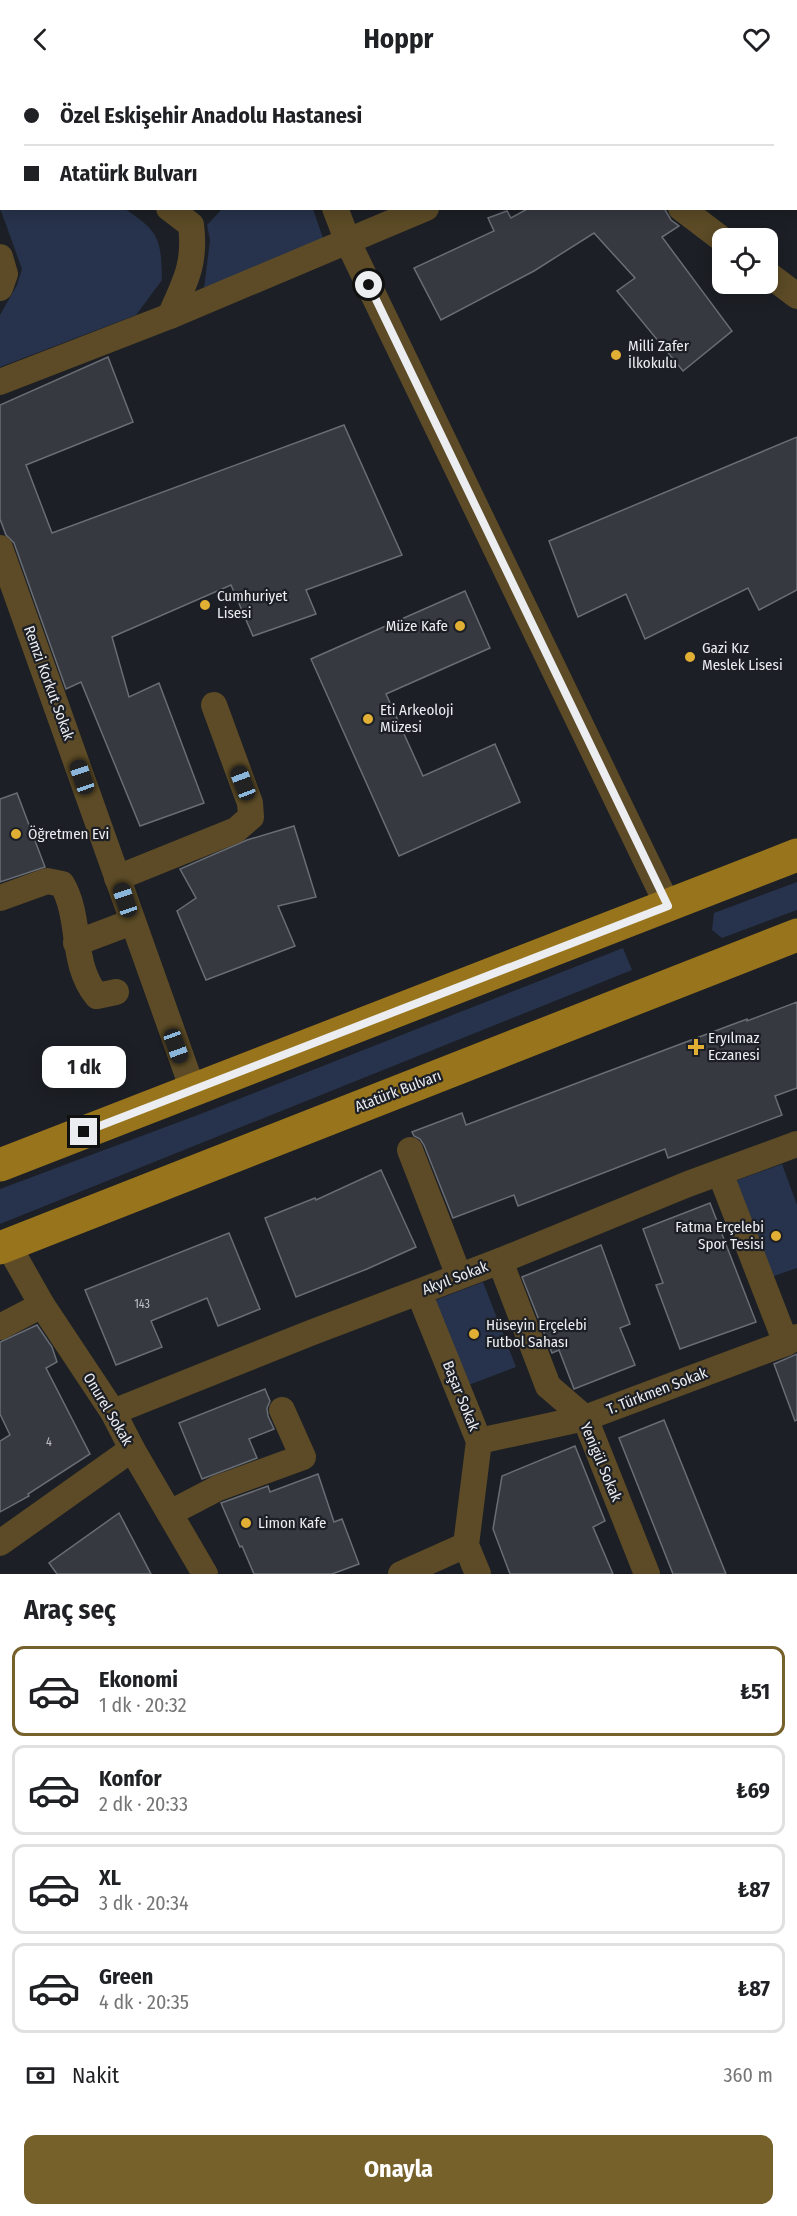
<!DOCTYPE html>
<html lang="tr">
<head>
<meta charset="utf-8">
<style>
	:root { --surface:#fff; --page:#f2f2f2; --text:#202124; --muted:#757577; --line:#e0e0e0; --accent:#77612b }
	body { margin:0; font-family:"Fira Sans Condensed",sans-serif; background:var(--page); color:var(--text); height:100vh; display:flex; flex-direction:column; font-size:22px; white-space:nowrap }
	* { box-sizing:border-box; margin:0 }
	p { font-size:20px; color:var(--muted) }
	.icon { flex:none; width:33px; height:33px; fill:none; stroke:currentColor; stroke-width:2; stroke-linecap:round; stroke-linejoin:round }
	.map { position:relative; height:1496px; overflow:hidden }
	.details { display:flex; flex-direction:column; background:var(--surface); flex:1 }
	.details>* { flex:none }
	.guide { position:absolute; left:0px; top:0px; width:798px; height:132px; box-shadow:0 3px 15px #0003; display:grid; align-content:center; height:132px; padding:0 24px; background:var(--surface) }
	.buttons { position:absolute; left:712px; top:150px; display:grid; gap:12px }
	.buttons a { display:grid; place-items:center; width:66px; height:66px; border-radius:12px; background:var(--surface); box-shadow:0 3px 15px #0003; font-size:30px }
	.end { position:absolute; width:27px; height:27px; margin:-14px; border:8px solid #ebedf1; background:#111; box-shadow:0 0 0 3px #111 }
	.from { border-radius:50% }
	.bubble { position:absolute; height:42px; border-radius:12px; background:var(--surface); box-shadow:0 3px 15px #0003; font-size:20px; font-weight:700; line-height:42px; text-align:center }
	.car { position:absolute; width:18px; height:36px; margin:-18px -9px; border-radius:8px; box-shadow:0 0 4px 2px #0007; background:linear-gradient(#222 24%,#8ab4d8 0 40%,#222 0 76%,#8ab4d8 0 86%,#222 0) }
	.guide b { display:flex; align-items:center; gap:21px; height:57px; font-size:22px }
	.guide b+b { border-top:2px solid var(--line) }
	.guide i { width:15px; height:15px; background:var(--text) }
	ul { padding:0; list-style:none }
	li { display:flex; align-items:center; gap:18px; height:90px; margin:0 12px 9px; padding:0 12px; border:3px solid var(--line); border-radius:12px }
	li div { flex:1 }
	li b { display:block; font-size:22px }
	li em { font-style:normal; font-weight:700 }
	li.current { border-color:var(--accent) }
	li>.icon { width:54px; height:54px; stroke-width:1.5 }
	h2 { padding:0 24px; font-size:27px; line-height:72px }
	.pay { display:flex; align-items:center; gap:15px; height:66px; padding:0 24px; font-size:22px }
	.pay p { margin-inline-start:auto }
	.action { display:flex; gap:12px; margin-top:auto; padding:12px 24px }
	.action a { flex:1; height:69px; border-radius:12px; background:var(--accent); color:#fff; font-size:24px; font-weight:700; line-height:69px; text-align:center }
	header { display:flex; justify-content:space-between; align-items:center; height:78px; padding:0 24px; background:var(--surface); font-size:27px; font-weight:700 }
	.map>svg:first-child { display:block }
	.green { fill:#27334c }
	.building { fill:#363940; stroke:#696d74; stroke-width:1.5 }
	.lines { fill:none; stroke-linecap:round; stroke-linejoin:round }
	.minor { stroke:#5c4b26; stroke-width:26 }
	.major { stroke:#98741c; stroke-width:33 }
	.route { stroke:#ebedf1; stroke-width:8 }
	.poi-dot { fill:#e1af34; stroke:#1c1f25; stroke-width:2 }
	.labels { text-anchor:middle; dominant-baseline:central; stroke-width:4.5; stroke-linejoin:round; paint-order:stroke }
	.number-label { font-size:12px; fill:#bec0c5 }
	.poi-label { font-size:15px; fill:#ebedf1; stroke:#1c1f25; text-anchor:start }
	.street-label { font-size:15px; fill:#ebedf1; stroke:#1c1f25 }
</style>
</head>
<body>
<header><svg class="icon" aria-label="back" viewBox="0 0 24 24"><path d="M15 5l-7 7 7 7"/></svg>Hoppr<svg class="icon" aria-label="heart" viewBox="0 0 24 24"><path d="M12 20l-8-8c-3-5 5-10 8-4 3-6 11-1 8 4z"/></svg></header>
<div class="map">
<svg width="797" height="1496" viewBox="0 0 797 1496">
	<rect width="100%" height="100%" fill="#1c1f25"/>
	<g class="green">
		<path d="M0 0H205L2 2 0 71Z"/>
		<path d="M1 122 2 130 125 131C160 154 161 161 162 202L136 237 0 289V237L17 207 22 191 0 130Z"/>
		<path d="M222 131H313L325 166 204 211 210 162 207 147Z"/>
		<path d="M797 804V832L722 860 712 852 714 835Z"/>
		<path d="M623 870 632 892 0 1146V1111L203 1035Z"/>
		<path d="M782 1086 797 1127V1190L771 1199 735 1103Z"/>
		<path d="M483 1204 516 1289 466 1308 433 1223Z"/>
	</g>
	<g class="building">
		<path d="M529 130H664L671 142 679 148 662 159 732 253 683 293 617 213 635 200 594 155 534 193 441 242 414 190 494 153 488 140 507 133 511 140Z"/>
		<path d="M108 279 133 344 26 387 52 455 344 347 402 477 306 512 316 536 253 558 231 507 112 559 129 619 159 605 204 725 140 748 81 604 66 611 14 465 6 457 0 441V327Z"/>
		<path d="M797 359V512L759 532 748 510 645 561 626 516 578 539 549 463Z"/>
		<path d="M465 513 490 570 386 616 423 698 495 666 520 724 399 778 311 581Z"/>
		<path d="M17 715 45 789 0 804V721Z"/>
		<path d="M294 748 316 819 278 828 295 868 206 902 177 833 196 820 180 791 247 762Z"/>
		<path d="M797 924V1010L775 1018 782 1037 668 1080 665 1071 518 1128 514 1117 453 1140 424 1067 420 1061 414 1058 412 1054 462 1035 466 1047 731 947 747 941V943Z"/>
		<path d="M381 1092 416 1169 367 1191 296 1219 265 1140 315 1120 316 1122Z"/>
		<path d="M710 1125 756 1244 680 1271 656 1207 663 1205 643 1151Z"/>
		<path d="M229 1155 260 1231 218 1248 207 1220 151 1243 162 1269 116 1287 85 1212Z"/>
		<path d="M601 1167 630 1246 620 1250 635 1287 574 1311 559 1272 552 1275 522 1199Z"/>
		<path d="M37 1247 52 1269 57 1284 46 1290 90 1376 28 1416 29 1418 0 1434V1363L10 1357 0 1336V1264Z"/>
		<path d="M797 1276V1342L795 1343 774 1286Z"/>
		<path d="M265 1311 270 1323 267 1330 268 1338 274 1351 249 1361 257 1380 202 1401 179 1345Z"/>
		<path d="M664 1342 726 1496H673L619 1360Z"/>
		<path d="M575 1368 605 1443 593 1449 613 1496H510L493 1451 502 1398Z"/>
		<path d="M318 1396 334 1444 342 1441 359 1486 332 1496H254L242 1468 240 1469 221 1425 268 1408 270 1414Z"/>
		<path d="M119 1435 151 1496H57L49 1485Z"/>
	</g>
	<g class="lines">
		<g class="minor">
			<path d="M206 2 208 0"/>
			<path d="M274 2 276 0"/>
			<path d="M309 2 310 0"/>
			<path d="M762 2 763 0"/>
			<path d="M0 90H2"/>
			<path d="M169 130 191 147C196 186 185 204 170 238"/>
			<path d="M335 130 348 164 668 828"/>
			<path d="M681 130 723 162"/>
			<path d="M0 179 5 196 0 210"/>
			<path d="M768 196 797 218"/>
			<path d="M0 304 170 238 426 130"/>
			<path d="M0 470 193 1012"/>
			<path d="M117 800 236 752 251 739 250 725 214 627"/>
			<path d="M0 820 47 803 62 806C82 840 70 886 97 918L116 914"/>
			<path d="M76 865 132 844"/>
			<path d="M410 1072 459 1198"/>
			<path d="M720 1095 786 1265"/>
			<path d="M8 1167 42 1227 113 1334 132 1371 205 1496"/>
			<path d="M500 1183 548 1308 585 1340 647 1496"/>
			<path d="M419 1215 479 1363 466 1467 478 1496"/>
			<path d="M0 1249 42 1227"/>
			<path d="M113 1334 313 1254 500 1183 688 1106 797 1066"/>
			<path d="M479 1363 585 1340 786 1265 797 1259"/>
			<path d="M170 1435 218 1410 303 1379 282 1332"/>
			<path d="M0 1465 132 1371"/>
			<path d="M401 1496 466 1467"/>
		</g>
		<g class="major">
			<path d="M0 1087 797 777"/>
			<path d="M0 1170 797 857"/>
		</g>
	</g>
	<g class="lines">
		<path class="route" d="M84 1054 668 828 369 207"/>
	</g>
	<g class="poi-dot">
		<circle cx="616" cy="277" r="6"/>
		<circle cx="205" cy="527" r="6"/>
		<circle cx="460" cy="548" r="6"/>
		<circle cx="690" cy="579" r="6"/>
		<circle cx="368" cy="641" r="6"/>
		<circle cx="16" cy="756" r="6"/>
		<path d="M693 960h6v6h6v6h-6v6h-6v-6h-6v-6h6z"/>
		<circle cx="776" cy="1158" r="6"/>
		<circle cx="474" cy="1256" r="6"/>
		<circle cx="246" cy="1445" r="6"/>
	</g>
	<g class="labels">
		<g class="number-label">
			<text x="142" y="1226">143</text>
			<text x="49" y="1364">4</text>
		</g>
		<g class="poi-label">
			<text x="628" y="268">Milli Zafer<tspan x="628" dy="17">İlkokulu</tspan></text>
			<text x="217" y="518">Cumhuriyet<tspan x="217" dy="17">Lisesi</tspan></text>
			<text x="448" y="548" text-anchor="end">Müze Kafe</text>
			<text x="702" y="570">Gazi Kız<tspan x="702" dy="17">Meslek Lisesi</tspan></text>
			<text x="380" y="632">Eti Arkeoloji<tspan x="380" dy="17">Müzesi</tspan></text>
			<text x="28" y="756">Öğretmen Evi</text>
			<text x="708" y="960">Eryılmaz<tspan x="708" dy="17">Eczanesi</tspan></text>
			<text x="764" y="1149" text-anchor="end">Fatma Erçelebi<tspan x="764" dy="17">Spor Tesisi</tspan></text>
			<text x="486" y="1247">Hüseyin Erçelebi<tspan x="486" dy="17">Futbol Sahası</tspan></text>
			<text x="258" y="1445">Limon Kafe</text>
		</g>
		<g class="street-label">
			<text transform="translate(49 605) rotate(70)">Remzi Korkut Sokak</text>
			<text transform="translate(398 1013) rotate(-21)">Atatürk Bulvarı</text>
			<text transform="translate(455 1200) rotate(-21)">Akyıl Sokak</text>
			<text transform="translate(657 1313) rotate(-21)">T. Türkmen Sokak</text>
			<text transform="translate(461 1318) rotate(68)">Başar Sokak</text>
			<text transform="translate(108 1331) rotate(59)">Onurel Sokak</text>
			<text transform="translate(601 1384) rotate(67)">Yenigül Sokak</text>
		</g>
	</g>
</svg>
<div class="buttons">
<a><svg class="icon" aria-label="locate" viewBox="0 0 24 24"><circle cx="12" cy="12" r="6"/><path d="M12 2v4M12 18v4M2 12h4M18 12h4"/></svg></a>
</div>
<i class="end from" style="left:369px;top:207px"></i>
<i class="end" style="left:84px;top:1054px"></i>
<div class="bubble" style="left:42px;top:968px;width:84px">1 dk</div>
<i class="car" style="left:82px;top:699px;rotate:341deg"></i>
<i class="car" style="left:243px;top:705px;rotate:339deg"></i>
<i class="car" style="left:125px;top:822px;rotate:341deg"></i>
<i class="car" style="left:176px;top:968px;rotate:160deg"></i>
<div class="guide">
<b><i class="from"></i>Özel Eskişehir Anadolu Hastanesi</b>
<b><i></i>Atatürk Bulvarı</b>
</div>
</div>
<section class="details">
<h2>Araç seç</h2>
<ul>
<li class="current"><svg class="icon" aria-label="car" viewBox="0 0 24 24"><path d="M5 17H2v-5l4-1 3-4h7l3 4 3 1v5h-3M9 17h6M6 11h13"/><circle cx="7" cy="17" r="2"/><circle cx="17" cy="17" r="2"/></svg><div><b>Ekonomi</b><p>1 dk · 20:32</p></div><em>₺51</em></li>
<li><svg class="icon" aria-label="car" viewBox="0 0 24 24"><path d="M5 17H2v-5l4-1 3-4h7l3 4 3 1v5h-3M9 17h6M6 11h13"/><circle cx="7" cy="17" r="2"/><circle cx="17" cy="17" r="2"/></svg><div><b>Konfor</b><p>2 dk · 20:33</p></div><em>₺69</em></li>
<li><svg class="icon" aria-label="car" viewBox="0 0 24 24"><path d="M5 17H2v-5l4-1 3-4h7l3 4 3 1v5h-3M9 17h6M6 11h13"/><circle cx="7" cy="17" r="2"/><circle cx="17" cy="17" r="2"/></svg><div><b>XL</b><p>3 dk · 20:34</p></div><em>₺87</em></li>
<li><svg class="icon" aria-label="car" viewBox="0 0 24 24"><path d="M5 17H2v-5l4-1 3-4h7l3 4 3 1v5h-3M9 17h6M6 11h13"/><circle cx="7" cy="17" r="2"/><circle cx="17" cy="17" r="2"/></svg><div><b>Green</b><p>4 dk · 20:35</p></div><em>₺87</em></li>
</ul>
<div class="pay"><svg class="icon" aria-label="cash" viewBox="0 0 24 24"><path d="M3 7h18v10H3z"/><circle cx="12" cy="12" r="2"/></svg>Nakit<p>360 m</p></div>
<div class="action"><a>Onayla</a></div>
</section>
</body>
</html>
